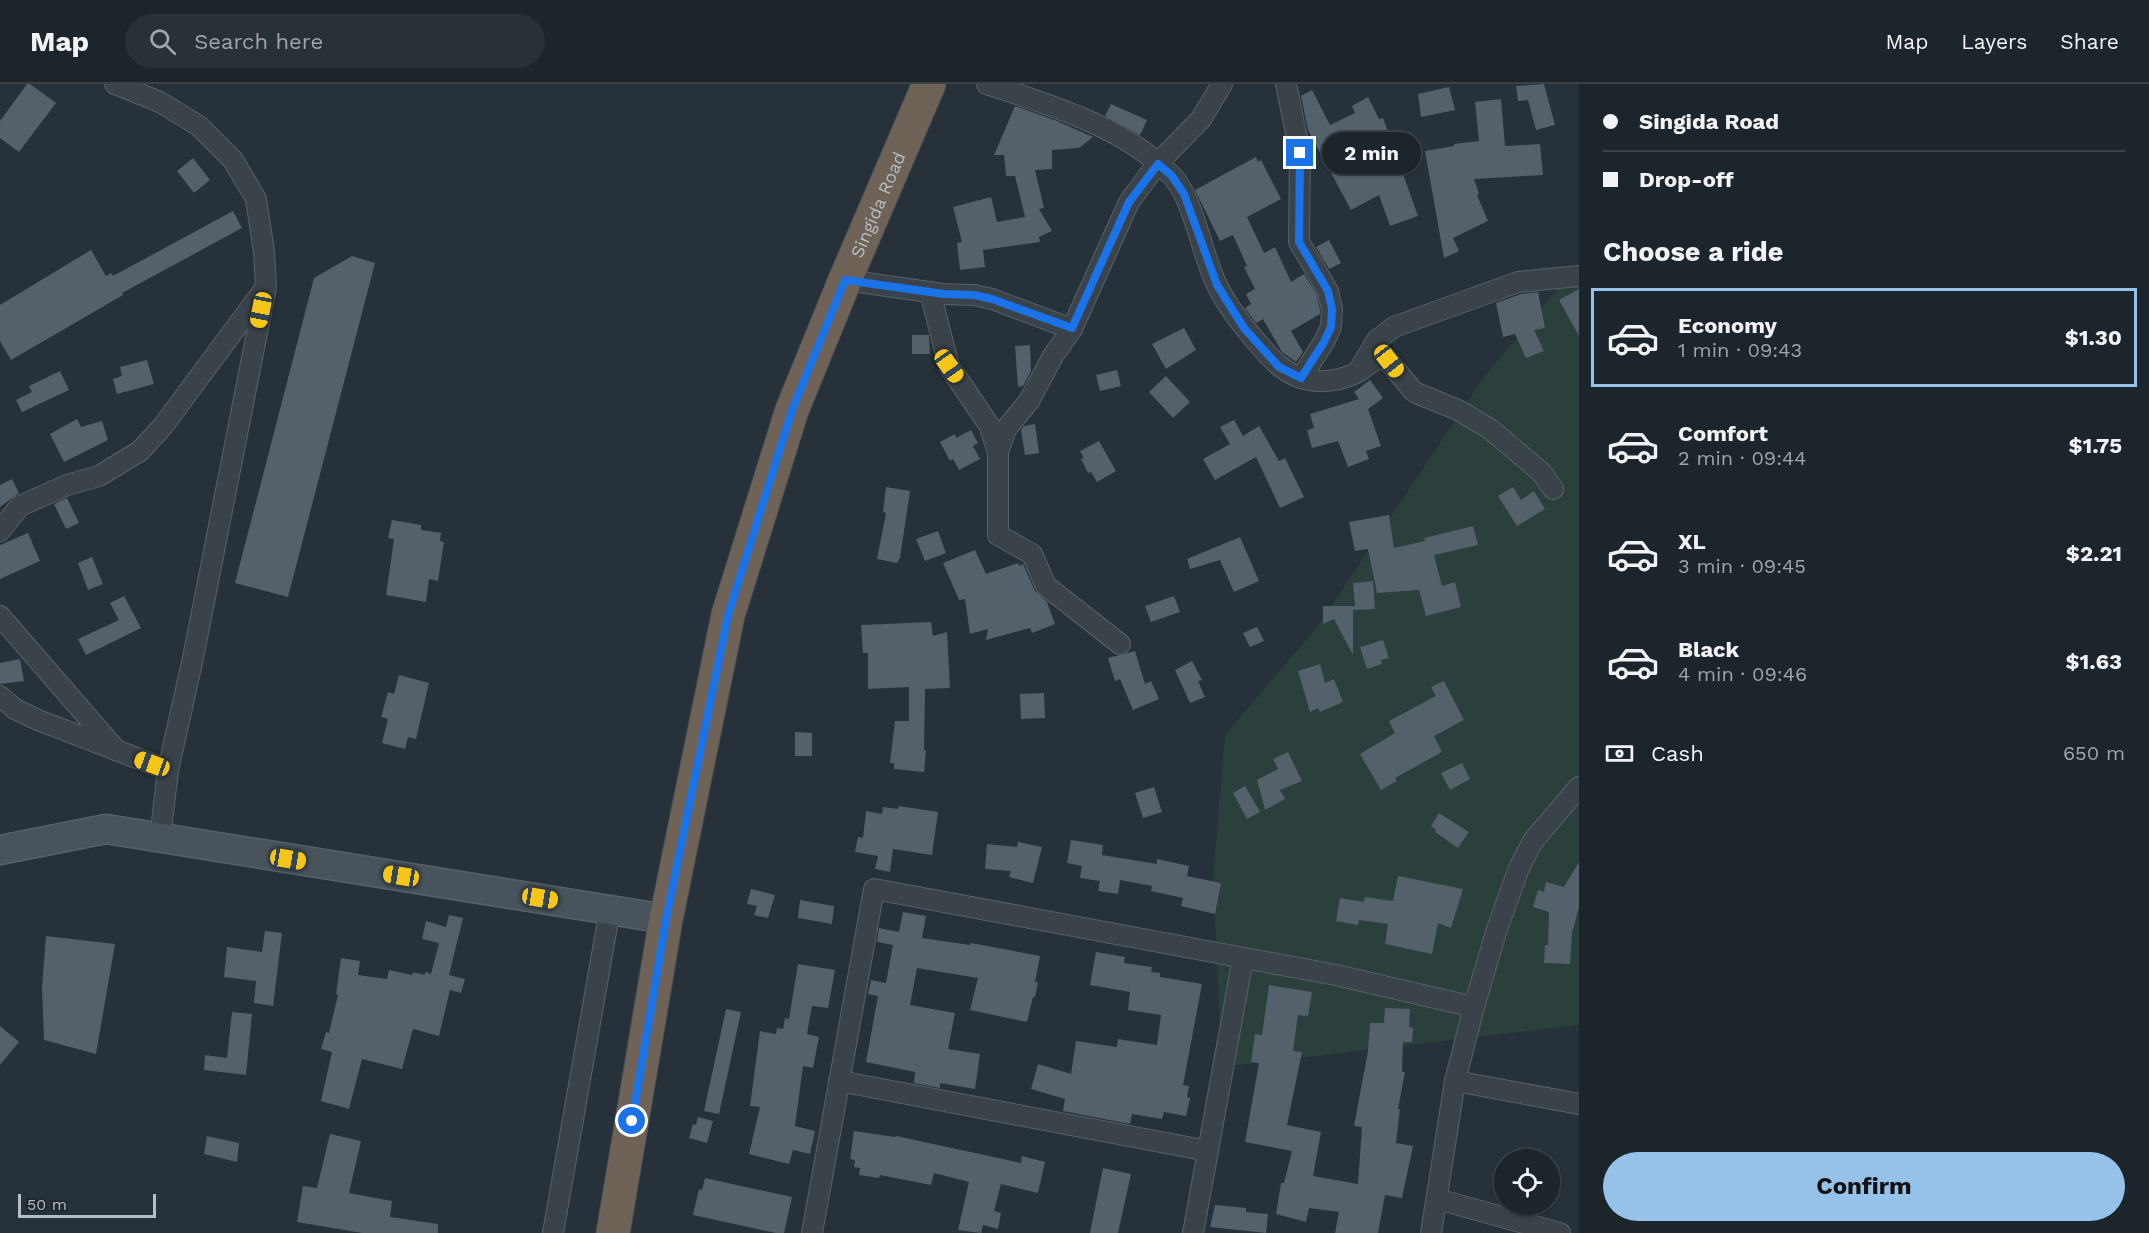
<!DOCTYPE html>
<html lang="en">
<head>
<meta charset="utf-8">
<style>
	:root { --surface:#1c252c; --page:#293138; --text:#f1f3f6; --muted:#a0a5a9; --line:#3a4248; --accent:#96c2ea }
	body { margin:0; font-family:"Work Sans",sans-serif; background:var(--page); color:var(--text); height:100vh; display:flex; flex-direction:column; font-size:22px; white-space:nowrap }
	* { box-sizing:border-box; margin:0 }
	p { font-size:20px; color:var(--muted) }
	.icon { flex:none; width:33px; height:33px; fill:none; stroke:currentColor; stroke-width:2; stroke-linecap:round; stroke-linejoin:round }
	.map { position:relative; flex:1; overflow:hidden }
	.side { display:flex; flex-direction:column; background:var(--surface); width:570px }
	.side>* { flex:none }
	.banner { display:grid; align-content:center; height:132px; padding:0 24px; background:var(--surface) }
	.buttons { position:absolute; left:1494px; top:1065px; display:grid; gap:12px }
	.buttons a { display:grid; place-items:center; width:66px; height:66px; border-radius:50%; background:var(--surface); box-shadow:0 2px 4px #0004,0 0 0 2px var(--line); font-size:30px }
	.scale { position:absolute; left:18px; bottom:15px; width:138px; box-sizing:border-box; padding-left:6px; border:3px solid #b5bec5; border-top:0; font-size:16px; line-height:21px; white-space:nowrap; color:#b5bec5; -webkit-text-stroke:4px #1f282f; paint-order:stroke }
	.end { position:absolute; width:27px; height:27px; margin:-14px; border:8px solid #1a73e8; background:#fff; box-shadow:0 0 0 3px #fff }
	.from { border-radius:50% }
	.bubble { position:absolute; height:42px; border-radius:21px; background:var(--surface); box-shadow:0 2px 4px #0004,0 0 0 2px var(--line); font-size:20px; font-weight:700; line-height:42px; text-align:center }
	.car { position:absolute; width:18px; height:36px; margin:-18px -9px; border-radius:8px; box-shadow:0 0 4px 2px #0007; background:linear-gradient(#f5c518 24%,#345 0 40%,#f5c518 0 76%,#345 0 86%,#f5c518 0) }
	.banner b { display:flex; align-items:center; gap:21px; height:57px; font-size:22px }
	.banner b+b { border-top:2px solid var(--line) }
	.banner i { width:15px; height:15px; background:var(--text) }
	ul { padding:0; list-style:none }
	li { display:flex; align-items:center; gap:18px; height:99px; margin:0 12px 9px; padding:0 12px; border:3px solid transparent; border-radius:0px }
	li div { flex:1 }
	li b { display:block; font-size:22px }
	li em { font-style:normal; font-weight:700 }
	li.current { border-color:var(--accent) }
	li>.icon { width:54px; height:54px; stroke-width:1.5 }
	h2 { padding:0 24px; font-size:27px; line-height:72px }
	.pay { display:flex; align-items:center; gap:15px; height:66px; padding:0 24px; font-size:22px }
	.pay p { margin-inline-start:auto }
	.action { display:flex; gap:12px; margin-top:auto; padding:12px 24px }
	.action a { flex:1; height:69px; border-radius:36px; background:var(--accent); color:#111; font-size:24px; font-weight:700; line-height:69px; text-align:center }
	header { display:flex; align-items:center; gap:36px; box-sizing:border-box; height:84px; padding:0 30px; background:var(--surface); border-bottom:2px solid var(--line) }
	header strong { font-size:28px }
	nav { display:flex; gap:33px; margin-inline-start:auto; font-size:21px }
	.search { width:420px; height:54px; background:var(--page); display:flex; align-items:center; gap:15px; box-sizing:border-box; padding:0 21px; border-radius:33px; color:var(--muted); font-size:22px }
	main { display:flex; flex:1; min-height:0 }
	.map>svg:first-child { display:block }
	.green { fill:#2b3f3c }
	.building { fill:#54606a }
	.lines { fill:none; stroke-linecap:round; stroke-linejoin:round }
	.street-casing { stroke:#586168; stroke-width:22 }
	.secondary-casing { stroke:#586168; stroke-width:31 }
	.highway-casing { stroke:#454e55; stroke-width:35 }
	.street { stroke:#3a434a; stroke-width:20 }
	.secondary { stroke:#48535c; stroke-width:28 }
	.highway { stroke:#6f6358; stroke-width:33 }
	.route { stroke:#1a73e8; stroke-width:8 }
	.labels { text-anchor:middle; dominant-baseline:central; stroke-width:4.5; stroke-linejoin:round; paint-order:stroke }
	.street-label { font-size:18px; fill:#b5bec5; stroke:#1f282f }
</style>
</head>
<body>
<header>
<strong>Map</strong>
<div class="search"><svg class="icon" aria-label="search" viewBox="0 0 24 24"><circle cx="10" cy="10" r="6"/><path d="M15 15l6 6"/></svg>Search here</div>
<nav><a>Map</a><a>Layers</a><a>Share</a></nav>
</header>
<main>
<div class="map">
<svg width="1579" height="1149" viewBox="0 0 1579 1149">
	<rect width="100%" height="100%" fill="#26313a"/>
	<path class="green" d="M1579 180V941L1222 983 1213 796 1225 651 1319 541 1485 292Z"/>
	<g class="building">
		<path d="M27 0H30L56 19 19 68 0 54V37Z"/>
		<path d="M1544 0 1555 41 1536 46 1528 16 1518 17 1516 2Z"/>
		<path d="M1449 3 1455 26 1421 33 1418 10Z"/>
		<path d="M1312 6 1330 41 1355 29 1352 22 1368 13 1379 35 1383 34 1418 132 1390 142 1379 111 1351 126 1308 46 1301 12Z"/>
		<path d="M1501 15 1505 62 1540 60 1543 91 1474 95 1479 110 1477 111 1488 137 1453 154 1459 167 1444 174 1425 67 1454 62V60L1479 57 1475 18Z"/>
		<path d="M1111 20 1147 36 1140 51 1105 32Z"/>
		<path d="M1015 22 1057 37 1093 53 1079 64 1052 66V85L1035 86 1044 124 1039 125 1052 147 1039 153 1040 158 983 166 985 183 960 186 957 159 962 158 953 123 991 113 997 138 1025 133 1015 92H1006L1004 71H994Z"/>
		<path d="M1256 73 1258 78 1261 76 1281 115 1247 133 1264 169 1275 163 1291 198 1304 190 1317 211 1320 226V230L1291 247 1303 268 1296 278 1282 268 1263 235 1256 239 1245 224 1251 220 1246 210 1255 205 1244 183 1247 182 1233 151 1220 157 1195 106Z"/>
		<path d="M193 74 210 96 194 109 177 87Z"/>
		<path d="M233 127 242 144 122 209 123 211 11 276 0 257V221L91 166 106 192 111 189 113 192Z"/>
		<path d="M1329 156 1341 179 1329 185 1316 163Z"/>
		<path d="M352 172 375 179 288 513 235 499 314 194Z"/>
		<path d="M1579 205V252L1559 216Z"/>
		<path d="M1538 208 1545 244 1534 246 1544 267 1526 274 1515 250 1503 253 1496 219 1521 210Z"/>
		<path d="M1184 244 1196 266 1166 285 1152 260Z"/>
		<path d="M912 251H929L930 270H912Z"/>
		<path d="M1030 261 1031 287 1023 302 1018 303 1015 262Z"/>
		<path d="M147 276 154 300 117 310 113 295 122 292 120 283Z"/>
		<path d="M1117 286 1121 302 1100 307 1096 291Z"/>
		<path d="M60 287 69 306 22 328 16 316 32 308 29 302Z"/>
		<path d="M1166 292 1190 318 1173 334 1149 308Z"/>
		<path d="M1370 296 1383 314 1368 325 1381 362 1366 367 1369 375 1348 383 1338 357 1312 364 1307 346 1314 344 1310 330 1359 315 1354 308Z"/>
		<path d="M77 335 81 343 102 337 108 356 64 378 50 350Z"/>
		<path d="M1234 336 1243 352 1259 342 1279 377 1285 374 1304 413 1280 424 1256 373 1215 396 1203 375 1230 360 1220 343Z"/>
		<path d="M1035 340 1039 369 1025 371 1021 346 1024 342Z"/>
		<path d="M971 346 978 359 973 362 980 375 959 386 953 375 950 377 940 358 955 350 956 354Z"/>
		<path d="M1099 357 1116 387 1097 398 1091 388 1088 389 1081 375 1084 374 1080 367Z"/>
		<path d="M12 395 19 409 0 423V401Z"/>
		<path d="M886 403 910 407 900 474 897 479 877 475 886 429 883 428Z"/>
		<path d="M1513 403 1521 416 1534 407 1545 425 1517 442 1498 412Z"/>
		<path d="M67 414 79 439 66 445 54 420Z"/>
		<path d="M1389 431 1394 464 1425 457 1424 454 1473 442 1478 461 1434 471 1442 502 1455 498 1461 523 1426 532 1419 506 1377 509 1368 465 1355 467 1349 438Z"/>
		<path d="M392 436 421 441V446L441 449 440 457 444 458 438 497 429 495 426 518 386 511 394 455 388 454Z"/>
		<path d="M938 447 946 469 925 477 916 455Z"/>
		<path d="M28 449 40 477 0 495V461Z"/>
		<path d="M1240 453 1259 497 1234 508 1220 476 1190 485 1187 475Z"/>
		<path d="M975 466 986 490 1018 479 1019 482 1023 480 1035 507 1047 518 1055 540 1032 549 1030 544 986 556 988 545 970 550 965 515 959 516 943 479Z"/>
		<path d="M92 473 103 500 88 506 78 479Z"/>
		<path d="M1373 497 1375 525 1353 526V571L1334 535 1323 540V522H1355L1353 499Z"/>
		<path d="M124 512 141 544 86 571 78 555 119 536 110 519Z"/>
		<path d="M1174 512 1180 528 1151 538 1145 522Z"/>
		<path d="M931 538 933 552 947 548 950 604 925 605 924 666 926 667 924 688 894 685V679H890L895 637H909V603L868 605V569H863L861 541Z"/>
		<path d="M1257 543 1264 557 1250 563 1243 549Z"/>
		<path d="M1383 556 1389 574 1381 576 1382 580 1367 585 1360 563Z"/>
		<path d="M1135 567 1145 600 1151 597 1159 615 1133 626 1120 595 1115 597 1108 574Z"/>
		<path d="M20 575 24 597 0 600V579Z"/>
		<path d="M1192 577 1202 596 1198 597 1205 613 1190 619 1175 586Z"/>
		<path d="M1320 580 1325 599 1334 595 1343 618 1320 628 1318 624 1310 628 1298 587Z"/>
		<path d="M399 591 429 599 416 655 408 653 405 665 382 659 388 635 381 633 388 608 394 610Z"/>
		<path d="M1444 597 1464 636 1434 652 1442 668 1395 694 1397 697 1381 706 1360 670 1395 649 1389 637 1436 612 1431 603Z"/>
		<path d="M1044 609 1045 634 1021 635 1020 610Z"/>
		<path d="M795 648 812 649V672H795Z"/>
		<path d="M1288 668 1302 697 1280 706 1285 715 1265 726 1257 696 1278 685 1273 675Z"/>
		<path d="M1462 679 1470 695 1450 706 1441 689Z"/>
		<path d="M1245 702 1260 728 1247 735 1233 709Z"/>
		<path d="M1154 703 1162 728 1143 734 1135 709Z"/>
		<path d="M899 722 938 728 932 771 893 765 890 788 875 785 878 772 855 768 858 753 863 754 866 727 882 730 883 723 898 725Z"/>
		<path d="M1439 729 1469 748 1458 764 1435 748 1436 746 1431 742Z"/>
		<path d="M1071 756 1103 761 1102 771 1157 780V775L1189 782 1187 792 1221 799 1215 830 1181 822 1183 814 1151 807 1152 802 1120 796 1118 810 1098 807 1100 797 1080 794 1082 782 1067 779Z"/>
		<path d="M1018 758 1042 763 1033 799 1009 793 1011 787 985 785 987 760 1017 763Z"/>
		<path d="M1579 778V823L1572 849 1570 880 1544 879 1545 861H1548L1549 828 1533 823 1538 806 1544 808 1546 798 1564 803Z"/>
		<path d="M1398 792 1463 805 1451 844 1438 839 1432 870 1385 860 1388 840 1359 836 1358 841 1336 837 1340 814 1364 818 1365 813 1393 817Z"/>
		<path d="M751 805 775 811 768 834 754 831 757 822 747 820Z"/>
		<path d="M800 816 834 822 832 840 798 834Z"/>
		<path d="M903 828 926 832 922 854 970 861 971 859 1040 872 1035 898H1038L1035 913H1033L1027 938 970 926 978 894 917 884 910 921 955 929 948 965 980 970 975 1005 940 999V1004L914 999 915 988 866 978 878 912 868 910 871 896 886 899 893 861 877 858 879 844 899 848Z"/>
		<path d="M449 831 463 834 449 891 465 895 461 909 450 906 439 952 413 945 402 985 362 975 349 1025 321 1017 332 968 321 965 326 948 329 949 338 911 336 910 341 874 360 877 358 891 387 895 389 886 412 891 413 888 425 891V888L431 890 439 859 422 855 426 837 446 843Z"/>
		<path d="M265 847 282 849 273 922 254 919 256 897 224 893 227 863 262 868Z"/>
		<path d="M46 852 115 860 96 970 44 956 42 903Z"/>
		<path d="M1096 868 1125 873 1124 879 1152 883 1151 888 1160 889V893L1202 900 1183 1001 1189 1002 1187 1013 1190 1014 1186 1032 1164 1028 1162 1035 1132 1030 1130 1040 1063 1027 1065 1015 1031 1005 1038 980 1071 990 1076 957 1117 963 1118 955 1157 961 1161 931 1128 926 1130 908 1090 901Z"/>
		<path d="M798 880 835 886 828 924 812 922 807 950 819 953 813 984 803 982 795 1042 815 1047 810 1070 793 1066 789 1080 749 1070 760 1023 750 1022 760 947 776 950 777 944 783 945 785 934 789 935Z"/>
		<path d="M1269 901 1312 908 1308 932 1298 931 1293 967 1302 968 1287 1041 1321 1048 1313 1092 1358 1100 1362 1043 1354 1042 1368 967 1370 939H1384L1385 924 1410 925 1409 943 1413 944 1412 958H1403L1402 988H1405L1398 1025H1400L1396 1059 1413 1062 1402 1114 1385 1111 1378 1149H1335L1339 1128 1309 1124 1306 1138 1276 1130 1281 1099H1284L1292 1067 1245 1058 1259 979 1251 978 1255 950 1262 951Z"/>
		<path d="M726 925 741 928 719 1030 704 1027Z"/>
		<path d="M232 928 252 930 246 991 204 986 205 971 227 974Z"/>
		<path d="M0 942 19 958 0 981Z"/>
		<path d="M698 1033 713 1037 707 1059 689 1054 693 1040 696 1041Z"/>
		<path d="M854 1047 895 1053 896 1052 1021 1079 1022 1072 1045 1078 1038 1109 1001 1100 994 1127 1001 1129 998 1145 983 1141 981 1149 958 1146 969 1098 934 1089 931 1101 880 1091 879 1094 859 1091 860 1084 854 1083 855 1076 850 1075Z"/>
		<path d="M330 1050 361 1057 349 1109 392 1117 390 1133 438 1140V1149H362L297 1138 303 1102 317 1104Z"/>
		<path d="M207 1052 239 1059 237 1078 204 1070Z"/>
		<path d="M1103 1084 1131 1090 1118 1149H1090Z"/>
		<path d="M705 1094 792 1113 784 1149H776L693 1131 699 1105 702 1106Z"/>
		<path d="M1215 1121 1246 1124V1128L1268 1130 1266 1149 1210 1143Z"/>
	</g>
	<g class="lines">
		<defs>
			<g id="street">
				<path d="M115 0 160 18 199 42 233 76 256 115 264 168 266 203 193 574 168 686 160 755"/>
				<path d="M987 0C1050 21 1125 43 1172 92 1194 115 1202 172 1217 201 1228 224 1245 245 1262 264 1273 277 1284 288 1301 294 1320 300 1341 297 1358 288 1367 282 1374 274 1386 274L1414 308 1458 326 1490 345 1542 389 1553 405"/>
				<path d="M1286 0 1300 69 1299 158 1328 207 1332 225 1331 243 1324 258 1301 294"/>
				<path d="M845 196 943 210 974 211 992 215 1072 245"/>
				<path d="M930 208 949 282 989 341 998 368V451L1032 470 1046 502 1120 560"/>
				<path d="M1359 286 1377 256 1394 243 1518 198 1579 192"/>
				<path d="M998 368 1006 345 1029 317 1053 272 1072 245 1129 118 1158 79 1201 35 1222 0"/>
				<path d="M0 447 20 422 67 401 99 392 140 367 163 342 263 207"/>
				<path d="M0 532 116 666"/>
				<path d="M0 612 15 625 38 636 168 686"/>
				<path d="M839 997 1208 1067"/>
				<path d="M1455 997 1579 1020"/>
				<path d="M1437 1115 1560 1149"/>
				<path d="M553 1149 610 825"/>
				<path d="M812 1149 874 805 1336 891 1474 923"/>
				<path d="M1193 1149 1243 874"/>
				<path d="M1431 1149 1455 997 1474 923 1497 845 1519 784 1533 757 1579 703"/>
			</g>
			<path id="secondary" d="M0 766 106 745 666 835"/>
			<g id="highway">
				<path id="s1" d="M613 1149 666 835 728 531 792 326 845 196 929 0"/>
			</g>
		</defs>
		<use href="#street" class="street-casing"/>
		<use href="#secondary" class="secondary-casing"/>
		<use href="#highway" class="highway-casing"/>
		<use href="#street" class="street"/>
		<use href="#secondary" class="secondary"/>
		<use href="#highway" class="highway"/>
	</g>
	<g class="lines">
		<path class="route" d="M632 1037 666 835 728 531 792 326 845 196 944 210 974 211 992 215 1072 244 1129 118 1158 80 1172 92 1184 110 1217 201 1244 244 1279 283 1301 294 1324 258 1331 243 1332 225 1328 207 1299 158 1300 69"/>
	</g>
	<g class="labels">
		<g class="street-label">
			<text stroke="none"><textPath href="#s1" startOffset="1066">Singida Road</textPath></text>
		</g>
	</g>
</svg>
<div class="buttons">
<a><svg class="icon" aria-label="locate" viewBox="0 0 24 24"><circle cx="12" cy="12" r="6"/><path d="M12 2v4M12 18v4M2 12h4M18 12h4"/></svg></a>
</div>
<div class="scale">50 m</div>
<i class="end from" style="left:632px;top:1037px"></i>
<i class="end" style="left:1300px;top:69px"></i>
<div class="bubble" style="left:1322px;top:48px;width:99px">2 min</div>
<i class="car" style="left:261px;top:226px;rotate:191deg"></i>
<i class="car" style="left:1389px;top:277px;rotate:142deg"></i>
<i class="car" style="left:949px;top:282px;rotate:145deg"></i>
<i class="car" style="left:152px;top:680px;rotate:290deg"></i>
<i class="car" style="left:288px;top:775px;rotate:99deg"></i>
<i class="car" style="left:401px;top:792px;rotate:279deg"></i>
<i class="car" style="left:540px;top:814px;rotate:99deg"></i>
</div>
<section class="side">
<div class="banner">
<b><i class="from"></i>Singida Road</b>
<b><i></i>Drop-off</b>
</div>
<h2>Choose a ride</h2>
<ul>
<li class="current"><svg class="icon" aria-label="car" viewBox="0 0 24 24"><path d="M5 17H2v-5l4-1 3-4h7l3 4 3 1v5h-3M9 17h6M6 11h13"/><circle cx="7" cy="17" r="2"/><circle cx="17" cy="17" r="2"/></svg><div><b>Economy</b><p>1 min · 09:43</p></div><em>$1.30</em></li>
<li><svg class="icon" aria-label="car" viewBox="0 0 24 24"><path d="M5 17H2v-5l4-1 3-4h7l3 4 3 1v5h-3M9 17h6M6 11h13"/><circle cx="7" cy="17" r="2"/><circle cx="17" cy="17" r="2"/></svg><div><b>Comfort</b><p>2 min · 09:44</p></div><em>$1.75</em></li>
<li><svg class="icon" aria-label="car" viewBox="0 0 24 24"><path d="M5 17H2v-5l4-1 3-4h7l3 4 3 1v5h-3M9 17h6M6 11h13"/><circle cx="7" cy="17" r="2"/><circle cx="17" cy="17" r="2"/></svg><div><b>XL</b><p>3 min · 09:45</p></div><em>$2.21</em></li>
<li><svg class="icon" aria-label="car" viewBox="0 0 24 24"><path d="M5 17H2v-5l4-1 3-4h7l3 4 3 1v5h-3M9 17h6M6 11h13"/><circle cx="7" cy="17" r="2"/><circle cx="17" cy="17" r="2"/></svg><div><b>Black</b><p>4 min · 09:46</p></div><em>$1.63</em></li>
</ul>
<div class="pay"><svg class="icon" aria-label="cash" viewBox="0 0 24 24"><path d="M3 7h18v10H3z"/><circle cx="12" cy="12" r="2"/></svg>Cash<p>650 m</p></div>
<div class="action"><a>Confirm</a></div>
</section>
</main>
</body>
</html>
